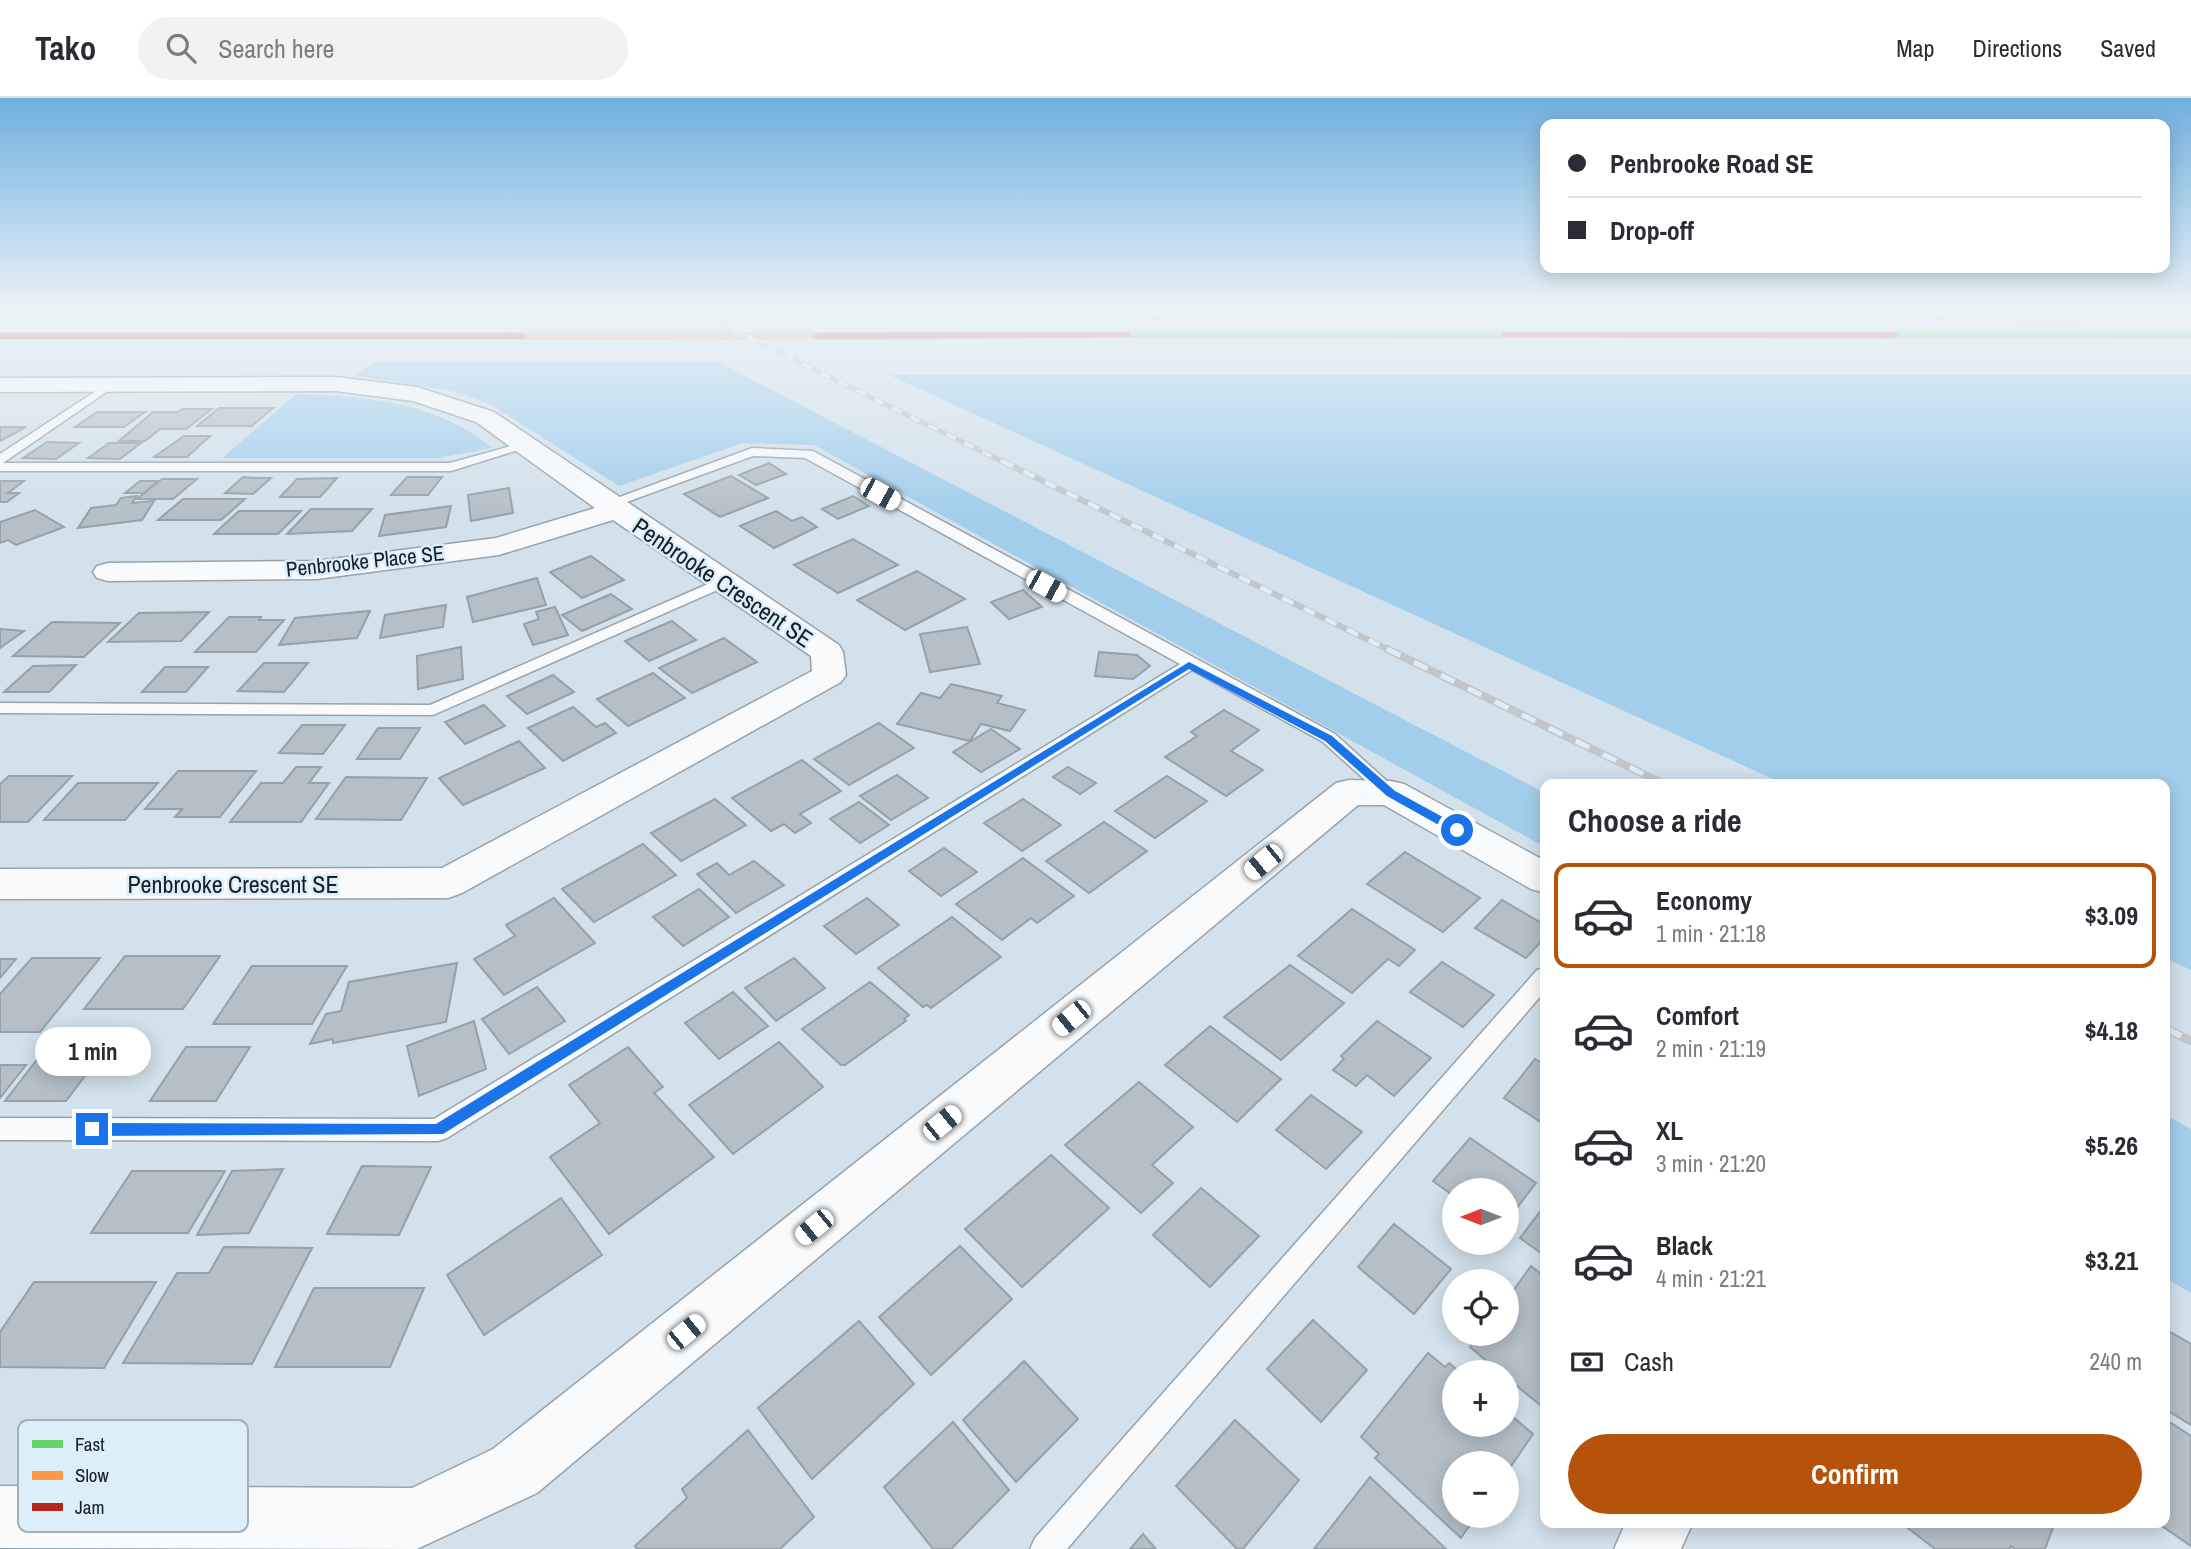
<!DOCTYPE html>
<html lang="en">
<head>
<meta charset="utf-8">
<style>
	:root { --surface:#fff; --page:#f2f2f3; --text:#2b2b33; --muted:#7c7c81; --line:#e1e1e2; --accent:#b45309 }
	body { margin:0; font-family:"Archivo Narrow",sans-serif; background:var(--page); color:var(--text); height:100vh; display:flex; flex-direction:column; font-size:26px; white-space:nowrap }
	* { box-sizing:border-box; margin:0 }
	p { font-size:23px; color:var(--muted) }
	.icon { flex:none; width:38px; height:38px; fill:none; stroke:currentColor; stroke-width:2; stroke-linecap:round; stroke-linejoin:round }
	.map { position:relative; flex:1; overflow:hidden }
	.side { position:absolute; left:1540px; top:681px; width:630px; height:749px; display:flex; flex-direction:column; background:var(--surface); border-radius:14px; box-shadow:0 4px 18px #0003 }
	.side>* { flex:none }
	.hud { position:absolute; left:1540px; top:21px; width:630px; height:154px; border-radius:14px; box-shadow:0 4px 18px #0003; display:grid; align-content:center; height:154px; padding:0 28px; background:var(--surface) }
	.needle { width:46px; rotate:270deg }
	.fabs { position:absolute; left:1442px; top:1080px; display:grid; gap:14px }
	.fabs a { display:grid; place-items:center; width:77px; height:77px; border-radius:50%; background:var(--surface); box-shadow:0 4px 18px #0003; font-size:35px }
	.end { position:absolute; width:32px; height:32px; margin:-16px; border:9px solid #1a73e8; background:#fff; box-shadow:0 0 0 4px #fff }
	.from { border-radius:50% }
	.bubble { position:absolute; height:49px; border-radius:24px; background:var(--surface); box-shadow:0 4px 18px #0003; font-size:23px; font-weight:700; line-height:49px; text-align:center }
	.car { position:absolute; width:21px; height:42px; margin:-21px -10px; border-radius:9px; box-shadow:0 0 5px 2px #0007; background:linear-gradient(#fff 24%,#345 0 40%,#fff 0 76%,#345 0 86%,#fff 0) }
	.hud b { display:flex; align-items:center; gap:24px; height:66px; font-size:26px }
	.hud b+b { border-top:2px solid var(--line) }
	.hud i { width:18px; height:18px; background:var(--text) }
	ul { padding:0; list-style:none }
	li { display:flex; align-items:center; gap:21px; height:105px; margin:0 14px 10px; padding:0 14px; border:4px solid transparent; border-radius:14px }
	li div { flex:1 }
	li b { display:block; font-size:26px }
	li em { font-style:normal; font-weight:700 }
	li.current { border-color:var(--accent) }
	li>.icon { width:63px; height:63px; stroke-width:1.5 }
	h2 { padding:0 28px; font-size:32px; line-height:84px }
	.pay { display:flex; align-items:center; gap:18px; height:77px; padding:0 28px; font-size:26px }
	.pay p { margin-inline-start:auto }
	.primary-button { display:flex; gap:14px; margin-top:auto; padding:14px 28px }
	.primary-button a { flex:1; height:80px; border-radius:42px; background:var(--accent); color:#fff; font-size:28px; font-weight:700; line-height:80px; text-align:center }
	header { display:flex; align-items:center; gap:42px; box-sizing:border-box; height:98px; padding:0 35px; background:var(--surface); border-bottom:2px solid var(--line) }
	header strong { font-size:33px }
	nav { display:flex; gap:38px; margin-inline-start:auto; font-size:24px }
	.search { width:490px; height:63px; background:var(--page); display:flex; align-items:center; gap:18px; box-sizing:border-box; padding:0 24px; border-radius:38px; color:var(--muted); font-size:26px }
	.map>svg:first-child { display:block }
	.green { fill:#a3ceeb }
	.building { fill:#b4bfc8; stroke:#95a1a9; stroke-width:2 }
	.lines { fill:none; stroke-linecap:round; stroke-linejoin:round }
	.lane-casing { stroke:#97a2ab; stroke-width:3 }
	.street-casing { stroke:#97a2ab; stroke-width:3 }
	.fast-casing { stroke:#97a2ab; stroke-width:2 }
	.slow-casing { stroke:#97a2ab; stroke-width:2 }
	.jam-casing { stroke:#97a2ab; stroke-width:2 }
	.lane { fill:#f8fafc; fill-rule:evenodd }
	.street { fill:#f8fafc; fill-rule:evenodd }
	.fast { fill:#63d668; fill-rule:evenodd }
	.slow { fill:#ff974d; fill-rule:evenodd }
	.jam { fill:#b3261e; fill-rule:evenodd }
	.rail-far3-casing { stroke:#c2c6c8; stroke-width:5 }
	.rail-far2-casing { stroke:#c2c6c8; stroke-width:6 }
	.rail-far1-casing { stroke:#c2c6c8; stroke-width:8 }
	.rail-casing { stroke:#c2c6c8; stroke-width:9 }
	.rail-far3 { stroke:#ddeefb; stroke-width:3.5; stroke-dasharray:10; stroke-linecap:butt }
	.rail-far2 { stroke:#ddeefb; stroke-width:4.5; stroke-dasharray:12; stroke-linecap:butt }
	.rail-far1 { stroke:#ddeefb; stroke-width:5; stroke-dasharray:15; stroke-linecap:butt }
	.rail { stroke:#ddeefb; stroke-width:6; stroke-dasharray:18; stroke-linecap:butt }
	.route { fill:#1a73e8 }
	.labels { text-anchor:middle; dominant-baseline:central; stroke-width:5; stroke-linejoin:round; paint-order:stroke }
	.far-street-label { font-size:21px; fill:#152027; stroke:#ddeefb }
	.street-label { font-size:24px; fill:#152027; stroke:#ddeefb }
	.key { fill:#ddeefb; stroke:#a1b0bb; stroke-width:2 }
	.key-label { font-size:19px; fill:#152027 }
</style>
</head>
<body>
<header>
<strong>Tako</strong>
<div class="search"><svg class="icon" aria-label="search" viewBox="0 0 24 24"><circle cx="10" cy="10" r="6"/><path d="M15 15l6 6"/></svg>Search here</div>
<nav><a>Map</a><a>Directions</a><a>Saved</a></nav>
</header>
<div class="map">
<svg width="2191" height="1451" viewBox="0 0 2191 1451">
	<rect width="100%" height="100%" fill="#d2e1ec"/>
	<g class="green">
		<path d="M771 213H852L870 221H789Z"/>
		<path d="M373 264H718L1545 695V749L814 347 743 345 619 388 490 306 452 293 356 278Z"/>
		<path d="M889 277H2191V872L2165 860V686H1784Z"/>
		<path d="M296 296C366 298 437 304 492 350L438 360H222Z"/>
		<path d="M2165 1017 2191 1031V1195L2165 1180Z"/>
	</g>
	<g class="building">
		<path d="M1329 213H1375L1376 216 1336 218Z"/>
		<path d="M2021 213H2064L2079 223H2019L2008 216H2026Z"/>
		<path d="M219 310H273L252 328H197Z"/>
		<path d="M182 311H212L186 331H160L145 343H119L153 314H178Z"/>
		<path d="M97 314H145L124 329H75Z"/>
		<path d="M0 329H26L0 343Z"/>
		<path d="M184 338H210L187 359H154Z"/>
		<path d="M47 344 79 345 56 361 23 360Z"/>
		<path d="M109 345H141L120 361 88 360Z"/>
		<path d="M769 365 786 376 756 387 739 377Z"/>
		<path d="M731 378 768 400 720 419 684 396Z"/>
		<path d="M243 379 256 380H271L253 396 225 395Z"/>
		<path d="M407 379H442L428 397H391Z"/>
		<path d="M337 380 320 399H280L297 381Z"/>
		<path d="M162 381H197L173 401H137Z"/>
		<path d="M0 383H24L8 395H19L7 404H0Z"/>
		<path d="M140 383H158L144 395H125Z"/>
		<path d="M509 390 513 415 471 423 468 397Z"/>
		<path d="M137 398 132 405 154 403 142 422 78 430 91 410 116 407 121 400Z"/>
		<path d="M853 398 869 408 838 421 822 411Z"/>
		<path d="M183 401H245L221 422H158Z"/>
		<path d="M451 408 446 429 379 438 385 417Z"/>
		<path d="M311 411H372L352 433 287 436Z"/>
		<path d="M35 412 64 429 16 447 8 442 0 445V424Z"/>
		<path d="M239 413H301L278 436H214Z"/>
		<path d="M776 413 792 423 802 419 817 429 774 450 740 428Z"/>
		<path d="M853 441 898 467 838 495 794 467Z"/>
		<path d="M591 458 624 482 582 500 550 474Z"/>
		<path d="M917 473 965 501 905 532 857 502Z"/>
		<path d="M537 480 546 507 473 524 467 499Z"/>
		<path d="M1023 492 1042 509 1009 521 991 504Z"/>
		<path d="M611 496 632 511 582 533 562 517Z"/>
		<path d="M446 507 443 529 380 540 385 517Z"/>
		<path d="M555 509 568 537 533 547 524 526 539 521 536 514Z"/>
		<path d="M370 513 357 540 279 547 295 520Z"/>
		<path d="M209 514 181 543 108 544 139 515Z"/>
		<path d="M229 519H261L259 522H284L256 554H195Z"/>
		<path d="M672 523 696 542 649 563 625 543Z"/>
		<path d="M52 524 120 525 84 559 13 558Z"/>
		<path d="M967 529 980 566 930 574 920 536Z"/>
		<path d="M0 531 24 533 0 550Z"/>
		<path d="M724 540 757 564 692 595 659 570Z"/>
		<path d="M461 549 463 581 418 591 417 558Z"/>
		<path d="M1099 554 1137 557 1150 568 1133 581 1095 578Z"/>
		<path d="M264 565H308L284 594 238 593Z"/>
		<path d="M76 567 49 594H4L33 568Z"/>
		<path d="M165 569H208L186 594H142Z"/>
		<path d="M653 575 685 600 628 628 597 601Z"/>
		<path d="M553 577 574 594 527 616 507 598Z"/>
		<path d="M951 586 1002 598 997 605 1025 612 1010 633 981 626 970 643 897 626 921 595 940 600Z"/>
		<path d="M484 607 505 628 465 646 445 624Z"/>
		<path d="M573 609 596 629 605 625 616 635 563 663 528 630Z"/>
		<path d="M1224 612 1259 632 1231 653 1263 672 1226 698 1165 659 1197 638 1191 634Z"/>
		<path d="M879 625 914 650 849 687 814 661Z"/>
		<path d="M302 627H345L323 656 279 655Z"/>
		<path d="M378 630H420L400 661H357Z"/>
		<path d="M991 631 1020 651 981 674 953 654Z"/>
		<path d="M519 643 545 670 463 707 439 680Z"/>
		<path d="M802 662 841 693 800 716 811 725 795 735 784 726 771 733 732 700Z"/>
		<path d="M296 669H321L309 685H329L301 724H230L261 685H283Z"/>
		<path d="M1068 669 1096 685 1080 696 1053 679Z"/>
		<path d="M178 673H256L220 719H175L182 711H145Z"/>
		<path d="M897 677 928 700 891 722 860 698Z"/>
		<path d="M9 678H72L28 724H0V686Z"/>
		<path d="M1167 678 1207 703 1155 740 1115 713Z"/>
		<path d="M346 679 422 680H427L401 722 316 721Z"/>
		<path d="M78 685H158L125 722H44Z"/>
		<path d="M715 701 746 727 681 763 651 735Z"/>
		<path d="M1023 701 1061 727 1022 753 984 725Z"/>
		<path d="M859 704 889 727 860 745 830 721Z"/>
		<path d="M1104 724 1147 753 1089 795 1046 763Z"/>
		<path d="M643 746 676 777 594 824 562 791Z"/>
		<path d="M944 750 977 774 941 798 909 773Z"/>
		<path d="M1405 754 1480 800 1443 834 1367 786Z"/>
		<path d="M1023 760 1074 798 1037 825 1031 820 1002 842 956 806Z"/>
		<path d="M754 763 784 787 736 815 697 776 717 765 729 777Z"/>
		<path d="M699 791 729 819 683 848 653 819Z"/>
		<path d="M554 800 595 845 504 897 474 861 515 838 506 827Z"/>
		<path d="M867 800 899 827 856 856 824 828Z"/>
		<path d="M1502 802 1545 827V839L1526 860 1475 830Z"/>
		<path d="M1352 811 1415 852 1399 868 1388 861 1352 895 1298 858Z"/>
		<path d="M952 819 1001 859 931 910 927 907 923 909 878 870Z"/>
		<path d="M125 858H220L183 911H84Z"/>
		<path d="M32 860H100L40 934H0V896Z"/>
		<path d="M794 860 825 890 776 923 745 890Z"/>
		<path d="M0 861H16L0 880Z"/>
		<path d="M1442 864 1494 897 1463 929 1410 894Z"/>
		<path d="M457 865 446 924 333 945V941L310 946 326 916 341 913 349 884Z"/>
		<path d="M1290 867 1344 905 1281 962 1224 919Z"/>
		<path d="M252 868H347L312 926H213Z"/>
		<path d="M870 884 909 917 904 921 906 923 845 967H841L802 931Z"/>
		<path d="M537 889 565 923 509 956 482 921Z"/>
		<path d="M733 894 768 928 719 961 685 925Z"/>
		<path d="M474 923 486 971 419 998 407 948Z"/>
		<path d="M1377 923 1431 960 1394 998 1367 977 1356 988 1333 972 1344 961 1341 958Z"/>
		<path d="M1210 928 1281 981 1237 1024 1165 967Z"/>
		<path d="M779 944 823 989 733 1056 689 1007Z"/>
		<path d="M186 949H250L216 1003H150Z"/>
		<path d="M628 949 663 989 654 995 714 1059 609 1136 550 1059 600 1025 569 987Z"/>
		<path d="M46 950H106L66 1003H5Z"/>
		<path d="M1535 961 1545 967V1027L1504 1000Z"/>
		<path d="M0 967H26L0 1000Z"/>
		<path d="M1139 984 1193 1029 1152 1067 1173 1085 1141 1115 1065 1047Z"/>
		<path d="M1311 997 1362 1034 1326 1071 1276 1032Z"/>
		<path d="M1470 1040 1536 1085 1507 1123V1092H1454V1098L1433 1083Z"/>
		<path d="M1051 1057 1109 1110 1022 1189 965 1131Z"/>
		<path d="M362 1068 431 1069 399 1137 327 1136Z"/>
		<path d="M283 1071 249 1135 197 1137 232 1073Z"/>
		<path d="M132 1073H225L188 1135H91Z"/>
		<path d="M1201 1090 1259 1138 1210 1189 1153 1137Z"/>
		<path d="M561 1100 602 1157 484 1237 447 1177Z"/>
		<path d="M1545 1107V1158L1520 1140Z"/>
		<path d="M1394 1126 1451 1171 1414 1216 1358 1169Z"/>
		<path d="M960 1148 1012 1201 931 1277 879 1219Z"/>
		<path d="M224 1149 312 1150 252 1266 123 1265 177 1175H209Z"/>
		<path d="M1531 1168 1545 1179V1311L1507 1280V1274H1500L1470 1249 1479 1236H1507V1201Z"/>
		<path d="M34 1184H156L104 1270 0 1269V1234Z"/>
		<path d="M314 1190H424L390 1269H275Z"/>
		<path d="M1313 1222 1367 1272 1321 1324 1267 1271Z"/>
		<path d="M859 1223 914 1286 812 1381 758 1310Z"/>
		<path d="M2165 1231 2191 1246V1327L2165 1311Z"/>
		<path d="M1428 1255 1445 1269 1449 1265 1460 1274H1454V1326H1507V1314L1533 1336 1507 1374V1365H1454V1418H1476L1461 1440 1375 1360 1379 1356 1361 1339Z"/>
		<path d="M1024 1263 1078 1321 1016 1384 963 1322Z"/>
		<path d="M2165 1321 2191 1338V1448L2156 1424H2165Z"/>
		<path d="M1235 1322 1299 1382 1243 1451H1237L1176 1388Z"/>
		<path d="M953 1324 1009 1392 951 1451H933L884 1389Z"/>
		<path d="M748 1332 814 1419 780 1451H637L635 1448 687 1400 682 1391Z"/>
		<path d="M1370 1379 1446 1451H1314Z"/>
		<path d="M1900 1424H2055L2045 1451H2015L2011 1448 2009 1451H1935Z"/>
		<path d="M1143 1436 1156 1451H1130Z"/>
	</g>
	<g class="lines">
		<defs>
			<g id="lane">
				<path d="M1136 213H1286L1287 217 1282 220H1156Z"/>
				<path d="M1615 213H1739L1734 216H1620Z"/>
				<path d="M2097 213H2191V219H2106Z"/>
				<path d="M111 283 115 284V288L3 365H450L525 344 531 348 451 373H0V356Z"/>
				<path d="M752 350 813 353 1335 636 1400 695 1398 699H1384L1323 644 1192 572 447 1040 438 1043 0 1042V1020L434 1021 1180 566 805 360 753 358 613 409 601 406Z"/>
				<path d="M724 479 729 481V487L433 617 0 615V605L430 607Z"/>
				<path d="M1545 870V893L1067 1451H1030L1035 1440 1537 872Z"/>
			</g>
			<g id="street">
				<path d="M1893 213H1957C1948 224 1902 224 1893 213Z"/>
				<path d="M336 279 417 289 494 314 839 547 843 554 846 577 841 584 462 795 448 800 0 801V771L442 770 812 573 811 558 613 422 499 457 317 481 108 483 97 480 93 474 97 468 108 465 317 463 496 440 595 410 476 324 413 303 336 293 0 294V280Z"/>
				<path d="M1349 682 1391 683 1404 686 1545 763V795L1531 791 1384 707H1358L537 1395 417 1451 0 1450V1388L412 1390 493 1351 1336 685Z"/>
				<path d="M1626 1424H1693L1681 1451H1614Z"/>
			</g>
			<g id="fast">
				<path d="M1128 234H1504L1508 237 1504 240 1125 239V235Z"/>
				<path d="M1895 234H2191V240L1892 239 1891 237Z"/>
			</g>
			<path id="slow" d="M817 235 821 238 820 240 523 241 519 238 523 235Z"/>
			<g id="jam">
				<path d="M1128 234 1131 235V239L817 241 813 238 817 235Z"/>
				<path d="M1504 234H1895L1899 237 1895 240 1501 239V235Z"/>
				<path d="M0 235H523L527 238 523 241H0Z"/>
			</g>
		</defs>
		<use href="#lane" class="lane-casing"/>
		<use href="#street" class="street-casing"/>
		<use href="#fast" class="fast-casing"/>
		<use href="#slow" class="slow-casing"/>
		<use href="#jam" class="jam-casing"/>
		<use href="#lane" class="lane"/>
		<use href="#street" class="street"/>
		<use href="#fast" class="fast"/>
		<use href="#slow" class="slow"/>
		<use href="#jam" class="jam"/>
		<defs>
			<path id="rail-far3" d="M695 213 1005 365"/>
			<path id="rail-far2" d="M1002 363 1391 553"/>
			<path id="rail-far1" d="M1387 551 1664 686"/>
			<path id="rail" d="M2165 930 2191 943"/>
		</defs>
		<use href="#rail-far3" class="rail-far3-casing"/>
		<use href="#rail-far2" class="rail-far2-casing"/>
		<use href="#rail-far1" class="rail-far1-casing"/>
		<use href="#rail" class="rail-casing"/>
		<use href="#rail-far3" class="rail-far3"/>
		<use href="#rail-far2" class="rail-far2"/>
		<use href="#rail-far1" class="rail-far1"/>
		<use href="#rail" class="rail"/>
	</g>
	<linearGradient id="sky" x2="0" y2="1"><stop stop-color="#6fafe0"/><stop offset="0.51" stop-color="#ebf2f6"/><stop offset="1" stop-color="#ebf2f6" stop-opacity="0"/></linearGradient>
	<rect width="2191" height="416" fill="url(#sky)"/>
	<path class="route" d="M1189 564 1332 638 1395 693 1461 729V735H1453L1387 698 1325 643 1189 571 443 1036 92 1038 84 1031 92 1025 436 1026Z"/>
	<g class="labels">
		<g class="far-street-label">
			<text transform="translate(365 463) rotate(-6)">Penbrooke Place SE</text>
		</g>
		<g class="street-label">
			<text transform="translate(723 484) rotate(34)">Penbrooke Crescent SE</text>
			<text x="233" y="786">Penbrooke Crescent SE</text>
		</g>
	</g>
	<rect x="18" y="1322" width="230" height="112" rx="10" class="key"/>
	<rect x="32" y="1342" width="31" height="8" fill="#63d668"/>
	<rect x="32" y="1373" width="31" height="9" fill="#ff974d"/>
	<rect x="32" y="1405" width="31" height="8" fill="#b3261e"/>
	<g class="key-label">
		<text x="75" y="1353">Fast</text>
		<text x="75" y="1384">Slow</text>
		<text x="75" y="1416">Jam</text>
	</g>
</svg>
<div class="fabs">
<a><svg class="needle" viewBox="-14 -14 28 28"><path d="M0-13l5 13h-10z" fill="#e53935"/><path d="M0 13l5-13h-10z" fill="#7c7c81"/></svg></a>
<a><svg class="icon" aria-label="locate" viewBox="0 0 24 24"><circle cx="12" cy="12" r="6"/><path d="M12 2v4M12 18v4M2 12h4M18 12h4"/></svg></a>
<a>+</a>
<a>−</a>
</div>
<i class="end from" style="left:1457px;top:732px"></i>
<i class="end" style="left:92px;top:1031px"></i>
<div class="bubble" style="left:35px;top:929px;width:116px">1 min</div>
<i class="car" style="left:880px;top:396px;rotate:119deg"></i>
<i class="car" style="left:1046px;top:488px;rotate:119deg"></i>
<i class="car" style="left:1263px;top:764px;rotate:231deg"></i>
<i class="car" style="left:1071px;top:920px;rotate:231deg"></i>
<i class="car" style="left:942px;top:1025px;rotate:51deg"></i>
<i class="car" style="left:814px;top:1129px;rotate:231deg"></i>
<i class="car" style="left:686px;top:1234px;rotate:51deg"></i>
<div class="hud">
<b><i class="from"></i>Penbrooke Road SE</b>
<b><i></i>Drop-off</b>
</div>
<section class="side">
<h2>Choose a ride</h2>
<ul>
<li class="current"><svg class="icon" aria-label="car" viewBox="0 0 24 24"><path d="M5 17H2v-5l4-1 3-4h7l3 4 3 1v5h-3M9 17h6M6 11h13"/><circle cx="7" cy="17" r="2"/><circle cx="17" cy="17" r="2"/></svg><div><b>Economy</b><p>1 min · 21:18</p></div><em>$3.09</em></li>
<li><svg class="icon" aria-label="car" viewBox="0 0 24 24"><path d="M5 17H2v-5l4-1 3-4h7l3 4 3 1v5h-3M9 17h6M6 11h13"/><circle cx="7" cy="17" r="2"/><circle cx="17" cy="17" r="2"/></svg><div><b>Comfort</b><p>2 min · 21:19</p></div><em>$4.18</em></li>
<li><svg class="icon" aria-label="car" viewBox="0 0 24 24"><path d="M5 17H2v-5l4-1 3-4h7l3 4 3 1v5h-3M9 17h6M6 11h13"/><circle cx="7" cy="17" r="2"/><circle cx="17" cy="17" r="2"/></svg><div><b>XL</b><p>3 min · 21:20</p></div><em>$5.26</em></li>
<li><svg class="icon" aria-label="car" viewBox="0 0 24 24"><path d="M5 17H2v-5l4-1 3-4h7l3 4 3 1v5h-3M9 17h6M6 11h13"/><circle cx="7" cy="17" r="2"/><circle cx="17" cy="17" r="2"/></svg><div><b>Black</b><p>4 min · 21:21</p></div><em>$3.21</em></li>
</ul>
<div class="pay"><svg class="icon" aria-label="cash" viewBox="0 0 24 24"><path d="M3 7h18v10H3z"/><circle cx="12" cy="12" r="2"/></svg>Cash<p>240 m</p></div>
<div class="primary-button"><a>Confirm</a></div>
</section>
</div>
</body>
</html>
